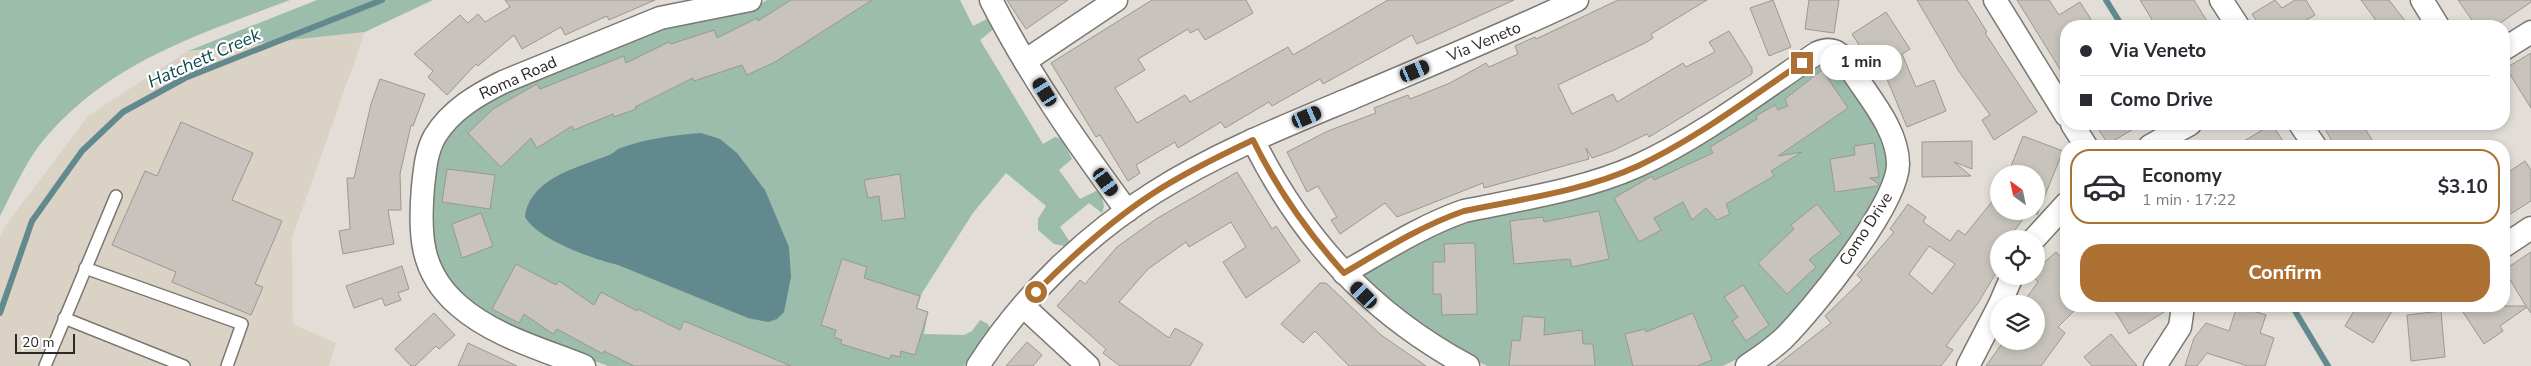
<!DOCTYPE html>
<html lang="en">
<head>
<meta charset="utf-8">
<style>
	:root { --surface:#fff; --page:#f7f7f7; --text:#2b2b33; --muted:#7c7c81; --line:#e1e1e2; --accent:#ac7032 }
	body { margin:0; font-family:"Nunito Sans",sans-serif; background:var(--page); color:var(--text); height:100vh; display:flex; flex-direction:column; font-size:19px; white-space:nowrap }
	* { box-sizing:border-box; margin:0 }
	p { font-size:16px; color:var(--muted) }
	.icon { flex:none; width:28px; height:28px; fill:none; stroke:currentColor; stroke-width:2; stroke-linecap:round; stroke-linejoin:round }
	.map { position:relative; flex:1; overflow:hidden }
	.details { position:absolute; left:2060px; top:140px; width:450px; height:172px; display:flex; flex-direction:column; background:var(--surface); border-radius:20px; box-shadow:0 2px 8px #0003 }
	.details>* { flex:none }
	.top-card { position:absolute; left:2060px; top:20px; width:450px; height:110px; border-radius:20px; box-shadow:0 2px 8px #0003; display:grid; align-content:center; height:110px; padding:0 20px; background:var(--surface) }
	.needle { width:32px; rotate:327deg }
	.buttons { position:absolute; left:1990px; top:165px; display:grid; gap:10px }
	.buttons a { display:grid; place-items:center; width:55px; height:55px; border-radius:50%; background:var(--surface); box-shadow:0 2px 8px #0003; font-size:25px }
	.scale { position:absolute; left:15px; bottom:12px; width:60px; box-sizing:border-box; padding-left:5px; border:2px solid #2b2927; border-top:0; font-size:14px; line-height:18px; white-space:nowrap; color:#2b2927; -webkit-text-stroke:4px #fff; paint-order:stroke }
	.end { position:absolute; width:22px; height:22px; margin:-11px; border:6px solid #ac7032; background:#fff; box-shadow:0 0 0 2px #fff }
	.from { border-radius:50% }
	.bubble { position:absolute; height:35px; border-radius:18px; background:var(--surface); box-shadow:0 2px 8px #0003; font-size:16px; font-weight:700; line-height:35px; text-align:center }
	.car { position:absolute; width:15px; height:30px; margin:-15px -8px; border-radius:6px; box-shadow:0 0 4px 1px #0007; background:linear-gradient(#222 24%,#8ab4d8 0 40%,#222 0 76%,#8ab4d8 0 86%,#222 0) }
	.top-card b { display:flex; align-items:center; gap:18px; height:48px; font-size:19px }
	.top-card b+b { border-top:1px solid var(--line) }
	.top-card i { width:12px; height:12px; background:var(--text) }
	ul { padding:9px 0 0; list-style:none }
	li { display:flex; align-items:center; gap:15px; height:75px; margin:0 10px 8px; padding:0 10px; border:2px solid transparent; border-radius:20px }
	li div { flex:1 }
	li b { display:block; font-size:19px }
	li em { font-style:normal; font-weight:700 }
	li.on { border-color:var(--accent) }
	li>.icon { width:45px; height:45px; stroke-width:1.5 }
	.action { display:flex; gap:10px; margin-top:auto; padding:10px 20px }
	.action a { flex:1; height:58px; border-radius:20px; background:var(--accent); color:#fff; font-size:20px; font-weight:700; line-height:58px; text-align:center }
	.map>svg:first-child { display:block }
	.built { fill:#dad2c5 }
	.green { fill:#9cbdac }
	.water { fill:#628a8e }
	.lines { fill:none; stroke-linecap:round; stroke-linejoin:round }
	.stream { stroke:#628a8e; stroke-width:6 }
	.building { fill:#c8c4bd; stroke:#9b9791; fill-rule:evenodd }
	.lane-casing { stroke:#7b7772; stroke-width:14 }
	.street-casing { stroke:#7b7772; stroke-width:25 }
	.lane { stroke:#fff; stroke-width:11 }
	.street { stroke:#fff; stroke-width:22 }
	.route { stroke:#ac7032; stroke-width:6 }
	.labels { text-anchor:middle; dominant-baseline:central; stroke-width:4.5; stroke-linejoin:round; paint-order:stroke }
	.street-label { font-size:16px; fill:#2b2927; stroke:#fff }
	.water-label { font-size:18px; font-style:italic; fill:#0e4b51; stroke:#fff }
</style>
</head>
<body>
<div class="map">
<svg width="2531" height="366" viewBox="0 0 2531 366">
	<rect width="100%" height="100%" fill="#e2ded7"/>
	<path class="built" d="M365 32 292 238 293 324 336 343 329 366H0V236L7 223 89 115 188 51Z"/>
	<g class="green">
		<path d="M0 0H290C199 35 113 60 46 137 27 159 14 189 0 216Z"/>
		<path d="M317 0H433L365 32 188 51Z"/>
		<path d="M767 0H960L973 26 989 18 995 28 980 40 1043 144 1055 137 1062 139 1072 159 1059 170 1080 199 1096 191 1101 193 1104 206 1102 213 1089 203 1060 227 1070 242 1064 246 1054 244 1038 230V219L1046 206 1006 173 973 213 922 293 917 308 928 312 924 334 964 335 972 331 980 320 988 324 990 328 964 366H608L511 329 456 294 431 247 435 166 448 136 465 116 495 97 669 24 758 5Z"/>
		<path d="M1823 62 1835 66 1840 71C1855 95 1889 137 1888 165 1886 204 1798 310 1768 338 1755 351 1739 358 1723 366H1487L1453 350 1362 278 1363 274 1439 229 1539 203Z"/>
	</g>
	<path class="water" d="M701 133 720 139 737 153 765 190 789 247 791 277 784 312 777 319 768 322 748 318 618 265C593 259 538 240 525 217 530 178 577 168 609 155 612 154 615 151 618 149 644 139 674 135 701 133Z"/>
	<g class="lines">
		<g class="stream">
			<path d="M2106 0 2122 26"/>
			<path d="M2195 145V146"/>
			<path d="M2292 306 2328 366"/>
			<path d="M0 313 32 221 82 151 123 112 185 78 382 0"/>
		</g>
	</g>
	<g class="building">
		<path d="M505 0H655L609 20 607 16 565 35 561 27 522 49 514 35 478 66 476 64 447 95 428 77 433 71 414 54 460 15 468 23 478 14 485 22 510 7Z"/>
		<path d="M791 0H872L775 62 747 75 742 65 694 81 693 78 635 107 636 109 614 117 613 114 574 130 572 126 537 148 531 138 501 167 468 133 493 109 537 84 540 89 624 56 626 63 669 42 671 44 714 30 717 38 757 18 758 21Z"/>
		<path d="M1007 0H1068L1026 29Z"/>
		<path d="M1152 0H1246L1253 13 1205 40 1198 29 1190 33 1188 29 1138 59 1145 70 1115 88 1137 123 1185 95 1190 102 1288 47 1293 55 1388 0H1514L1417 44 1412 35 1323 84 1320 79 1272 106 1269 102 1225 128 1221 122 1178 148 1175 142 1136 165 1140 173 1128 181 1100 135 1096 137 1051 63Z"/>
		<path d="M1618 0H1707L1651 34 1653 38 1645 43 1558 85 1572 114 1613 94 1617 102 1683 63 1686 67 1715 52 1709 42 1729 31 1752 68V74L1649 137 1647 134 1612 151 1592 158 1586 148 1589 159 1484 188 1483 183 1397 217 1385 203 1340 234 1331 220 1337 217 1318 186 1307 192 1287 152 1328 131 1376 113 1374 108 1408 95 1410 99 1450 83 1486 63 1489 67 1518 54 1515 46 1535 37 1536 39Z"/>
		<path d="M1773 0 1791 47 1769 56 1750 8Z"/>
		<path d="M1809 0H1839L1834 33 1805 29Z"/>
		<path d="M1917 0H1967L1987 32 1985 33 2037 112 1994 140 1982 120 1990 115 1958 70Z"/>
		<path d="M2017 0H2049L2059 15 2080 2 2095 26H2066V79Z"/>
		<path d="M2140 0H2194L2210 26H2156Z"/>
		<path d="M2275 0 2282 8 2295 0H2306L2315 15 2296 26H2260L2252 14Z"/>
		<path d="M2361 0H2389L2409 26H2380Z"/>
		<path d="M2458 0H2531V2L2496 26H2476Z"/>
		<path d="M1886 12 1910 49 1902 54 1916 87 1934 80 1946 111 1907 127 1882 67 1876 71 1852 34Z"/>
		<path d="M2531 53V108L2506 68Z"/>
		<path d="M1822 70 1848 108 1778 156 1802 152 1771 171 1774 176 1726 204 1730 214 1717 220 1706 208 1692 220 1683 202 1654 218 1661 230 1639 242 1614 198 1652 176 1654 180 1713 153 1710 147 1757 119 1756 116 1775 105 1778 110 1788 106 1785 99Z"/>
		<path d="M380 79 425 94 413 126 411 125 400 174 401 210H388L394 244 343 254 339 231 350 229 347 178H354L371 104Z"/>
		<path d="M181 122 253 153 232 200 282 221 255 284 263 287 251 315 172 282 176 272 112 245 145 171 157 176Z"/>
		<path d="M2095 124H2142L2108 144Z"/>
		<path d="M2272 124 2286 146H2236Z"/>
		<path d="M2322 124H2362L2376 146H2335Z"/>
		<path d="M2023 136 2063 151 2037 215 2036 174H2008Z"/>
		<path d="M1972 141V169L1954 162 1971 176 1922 177V142Z"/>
		<path d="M1874 143 1879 177 1870 178 1879 184 1878 186 1835 192 1830 159 1855 155 1854 146Z"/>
		<path d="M2525 161 2531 170V201L2504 218V175Z"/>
		<path d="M447 169 495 175 490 209 442 202Z"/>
		<path d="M1237 172 1272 229 1276 226 1300 261 1246 298 1223 262 1246 247 1231 222 1189 247 1186 242 1148 269 1119 302 1169 338 1175 328 1203 344 1190 366H1120L1103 353 1106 349 1057 306 1080 280 1085 284 1117 247 1156 219Z"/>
		<path d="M900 174 905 218 882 221 879 196 868 198 864 180Z"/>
		<path d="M1999 193V211H2015L2024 218 2008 239H1999V268L1978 303 1946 346 1953 350 1941 366H1776L1831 323 1825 316 1862 280 1857 275 1894 232 1890 229 1908 204 1926 217 1923 222 1950 241 1958 230 1965 235ZM1929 246 1955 264 1932 294 1909 274Z"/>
		<path d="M1817 204 1841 234 1809 260 1816 267 1787 294 1758 263 1794 229 1791 225Z"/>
		<path d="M1599 211 1609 259 1572 267 1570 259 1514 264 1510 221 1543 217 1544 222Z"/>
		<path d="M481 213 493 246 462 258 452 224Z"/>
		<path d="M1475 243 1477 314 1442 315 1441 294H1433V262H1445L1444 244Z"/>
		<path d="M2056 252 2066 263V306H2079L2058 327 2065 333 2041 366H1986L2004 341H2036V304H2022L2038 282 2033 276H2036V270Z"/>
		<path d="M2531 252V313L2527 307 2500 326 2503 331 2484 344 2459 306H2526L2504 270Z"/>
		<path d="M842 259 867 267 864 278 920 296 916 308 928 312 915 355 901 351 900 357 891 355 890 359 841 344 842 340 834 337 836 330 821 325Z"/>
		<path d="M516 264 556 285 559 281 594 305 601 292 637 311 638 309 680 330 684 321 791 366H634L604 351 603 354 557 329 553 334 524 314 519 323 492 309Z"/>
		<path d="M402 266 409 289 398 293 401 300 385 306 382 298 354 308 346 286Z"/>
		<path d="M1320 283H1326L1381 335 1426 366H1349L1315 331 1303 343 1281 324Z"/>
		<path d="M1743 285 1769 325 1746 341 1732 321 1738 317 1724 297Z"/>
		<path d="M2112 306H2170L2169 309 2129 334Z"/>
		<path d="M2237 306 2266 315 2260 333 2274 338 2265 366H2248L2207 353 2197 366H2185L2194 338 2206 323 2229 331Z"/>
		<path d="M2357 306H2395L2373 343 2345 326Z"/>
		<path d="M2441 311 2445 357 2411 361 2407 315Z"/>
		<path d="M434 313 455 335 439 349 436 346 415 366H411L395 349Z"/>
		<path d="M1693 313 1712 360 1697 366H1633L1625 334 1645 329 1646 332Z"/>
		<path d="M1523 316 1545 318 1544 335 1582 330 1583 344H1593L1595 366H1509L1512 340 1520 341Z"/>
		<path d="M2111 334 2137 366H2092L2084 357Z"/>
		<path d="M1027 342 1042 355 1033 366H1006Z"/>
		<path d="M468 343 517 366H458Z"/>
	</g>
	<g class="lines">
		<defs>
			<g id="lane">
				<path d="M85 268 242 324 227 366"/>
				<path d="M64 318 184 366"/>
				<path d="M45 366 116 196"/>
			</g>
			<g id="street">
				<path d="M991 0C1029 75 1077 143 1127 211"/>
				<path d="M1995 0 2066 115"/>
				<path d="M2221 0 2238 26"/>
				<path d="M2422 0 2438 26"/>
				<path d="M2504 49 2531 32"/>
				<path d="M1025 61 1116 0"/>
				<path d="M2072 124 2086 146"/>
				<path d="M2300 124 2315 146"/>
				<path d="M1253 140C1302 239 1370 313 1468 366"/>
				<path d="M2150 146 2190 124"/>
				<path d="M2034 239 2066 204"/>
				<path d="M2504 246 2531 228"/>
				<path d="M1344 273C1383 251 1421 226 1464 211 1522 199 1583 190 1637 166 1701 137 1759 92 1817 53 1837 44 1845 58 1854 74 1871 100 1898 131 1898 164 1898 205 1813 309 1783 339 1772 349 1759 358 1747 366"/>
				<path d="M2000 304 2012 276"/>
				<path d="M1023 306 1088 366"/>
				<path d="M584 366C542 349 493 336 458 305 420 272 419 234 423 187 425 169 426 152 435 136 451 110 477 95 503 82L660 18 750 0"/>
				<path d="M978 366C1022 297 1086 235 1155 192 1217 153 1285 126 1352 98 1427 66 1503 35 1577 0"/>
				<path d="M1968 366 1999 306"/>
				<path d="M2155 366 2180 327 2183 306"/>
			</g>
		</defs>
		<use href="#lane" class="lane-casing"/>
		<use href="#street" class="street-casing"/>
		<use href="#lane" class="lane"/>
		<use href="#street" class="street"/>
	</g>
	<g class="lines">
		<path class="route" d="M1036 292C1072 256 1109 222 1152 194 1184 173 1219 156 1253 140 1277 189 1308 233 1344 273 1383 250 1421 226 1464 211 1522 199 1584 191 1638 166 1696 139 1749 98 1802 63"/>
	</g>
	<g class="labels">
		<g class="street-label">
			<text transform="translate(1484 42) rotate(-23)">Via Veneto</text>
			<text transform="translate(518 78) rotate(-24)">Roma Road</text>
			<text transform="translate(1866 229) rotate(-57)">Como Drive</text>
		</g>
		<g class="water-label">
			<text transform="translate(204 58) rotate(-24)">Hatchett Creek</text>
		</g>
	</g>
</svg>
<div class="buttons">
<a><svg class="needle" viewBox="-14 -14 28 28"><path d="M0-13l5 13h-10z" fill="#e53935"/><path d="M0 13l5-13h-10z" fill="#7c7c81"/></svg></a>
<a><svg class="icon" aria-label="locate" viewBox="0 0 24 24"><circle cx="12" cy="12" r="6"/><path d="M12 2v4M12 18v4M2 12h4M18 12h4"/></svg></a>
<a><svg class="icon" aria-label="layers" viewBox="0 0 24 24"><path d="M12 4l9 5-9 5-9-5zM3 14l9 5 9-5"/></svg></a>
</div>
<div class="scale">20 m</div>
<i class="end from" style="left:1036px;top:292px"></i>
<i class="end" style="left:1802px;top:63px"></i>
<div class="bubble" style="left:1820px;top:45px;width:82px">1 min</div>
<i class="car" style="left:1415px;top:71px;rotate:67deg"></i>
<i class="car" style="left:1045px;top:92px;rotate:328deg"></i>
<i class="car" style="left:1307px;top:117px;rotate:67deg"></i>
<i class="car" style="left:1106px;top:182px;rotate:144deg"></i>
<i class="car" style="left:1364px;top:295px;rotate:315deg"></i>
<div class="top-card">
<b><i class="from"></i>Via Veneto</b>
<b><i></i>Como Drive</b>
</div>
<section class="details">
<ul>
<li class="on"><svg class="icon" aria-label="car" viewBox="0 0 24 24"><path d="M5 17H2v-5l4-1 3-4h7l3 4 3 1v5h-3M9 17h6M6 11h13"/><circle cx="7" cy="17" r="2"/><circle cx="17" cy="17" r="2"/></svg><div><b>Economy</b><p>1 min · 17:22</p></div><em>$3.10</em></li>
</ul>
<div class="action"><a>Confirm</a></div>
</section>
</div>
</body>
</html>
